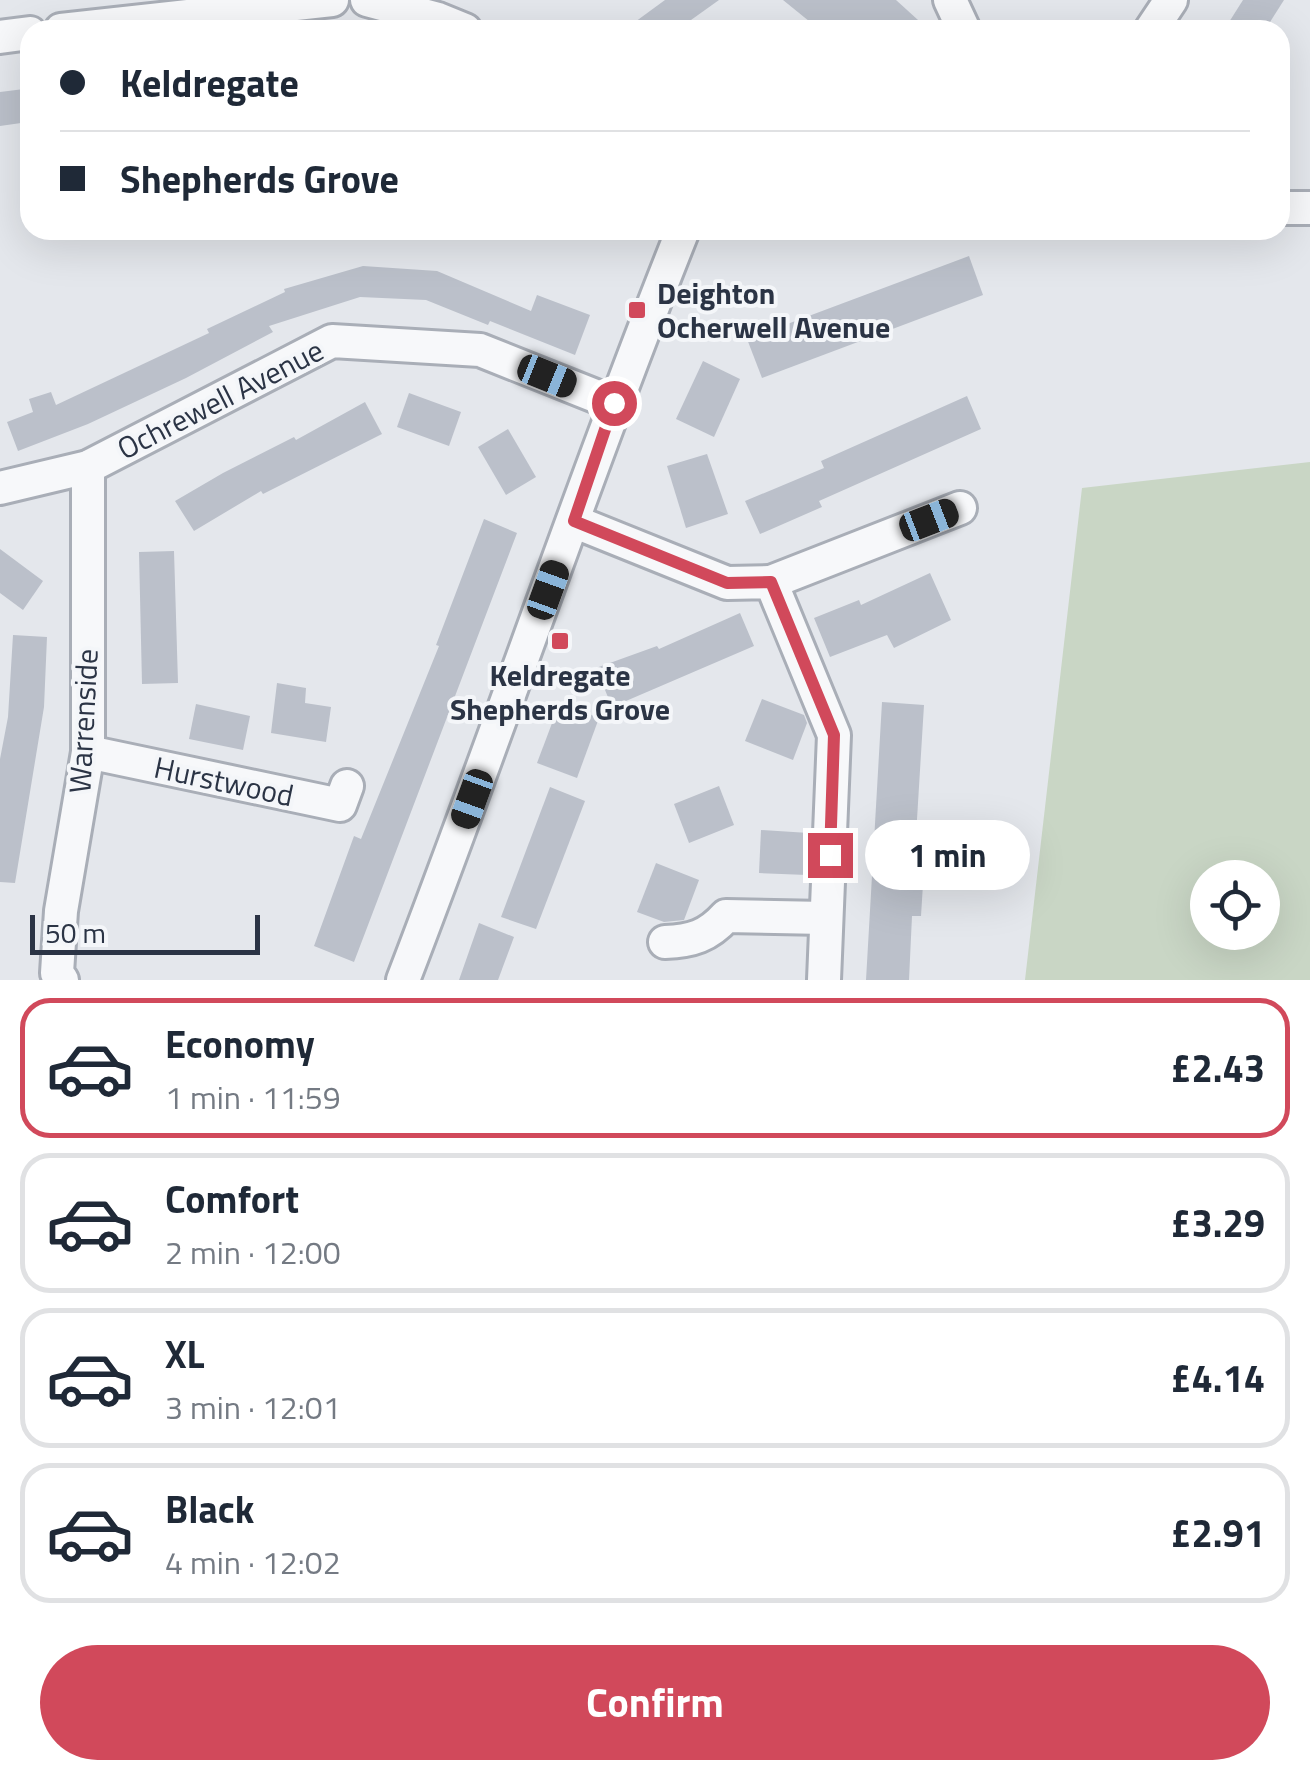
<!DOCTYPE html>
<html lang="en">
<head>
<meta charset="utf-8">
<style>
	:root { --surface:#fff; --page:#f2f2f3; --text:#1f2937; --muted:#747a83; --line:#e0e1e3; --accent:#d1495b }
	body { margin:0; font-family:"Titillium Web",sans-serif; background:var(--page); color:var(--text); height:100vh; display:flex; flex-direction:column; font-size:38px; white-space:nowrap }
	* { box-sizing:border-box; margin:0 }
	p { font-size:32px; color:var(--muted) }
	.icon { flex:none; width:55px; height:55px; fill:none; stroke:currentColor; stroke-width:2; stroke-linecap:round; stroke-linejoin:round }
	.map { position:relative; height:980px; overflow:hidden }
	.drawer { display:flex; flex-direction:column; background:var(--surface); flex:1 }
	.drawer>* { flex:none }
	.top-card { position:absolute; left:20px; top:20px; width:1270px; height:220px; border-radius:30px; box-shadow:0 10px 40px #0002; display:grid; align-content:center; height:220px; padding:0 40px; background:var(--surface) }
	.fabs { position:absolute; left:1190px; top:860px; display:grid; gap:20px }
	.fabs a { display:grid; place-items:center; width:90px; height:90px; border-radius:50%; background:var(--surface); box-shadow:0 10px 40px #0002; font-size:50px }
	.scale { position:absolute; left:30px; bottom:25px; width:230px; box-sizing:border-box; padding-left:10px; border:5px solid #2b3445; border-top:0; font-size:28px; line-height:35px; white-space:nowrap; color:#2b3445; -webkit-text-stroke:8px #f4f6f9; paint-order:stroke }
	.end { position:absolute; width:45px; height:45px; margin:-22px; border:12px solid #d1495b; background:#fff; box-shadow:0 0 0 5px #fff }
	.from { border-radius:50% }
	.bubble { position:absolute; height:70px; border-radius:35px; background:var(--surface); box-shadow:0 10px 40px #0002; font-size:32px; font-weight:700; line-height:70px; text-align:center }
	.car { position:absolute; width:30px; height:60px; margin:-30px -15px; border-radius:12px; box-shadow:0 0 8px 2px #0007; background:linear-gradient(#222 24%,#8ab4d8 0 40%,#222 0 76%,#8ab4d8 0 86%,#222 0) }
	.top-card b { display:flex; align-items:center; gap:35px; height:95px; font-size:38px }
	.top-card b+b { border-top:2px solid var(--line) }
	.top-card i { width:25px; height:25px; background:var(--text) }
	ul { padding:18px 0 0; list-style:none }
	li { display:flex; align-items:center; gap:30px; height:140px; margin:0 20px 15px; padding:0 20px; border:5px solid var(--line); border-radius:30px }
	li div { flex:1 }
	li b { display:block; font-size:38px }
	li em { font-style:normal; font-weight:700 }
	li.active { border-color:var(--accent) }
	li>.icon { width:90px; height:90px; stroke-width:1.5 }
	.action { display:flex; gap:20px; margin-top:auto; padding:20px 40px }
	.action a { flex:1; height:115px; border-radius:60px; background:var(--accent); color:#fff; font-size:40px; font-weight:700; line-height:115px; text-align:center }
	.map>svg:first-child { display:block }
	.green { fill:#c9d6c5; fill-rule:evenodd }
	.building { fill:#bbc0ca }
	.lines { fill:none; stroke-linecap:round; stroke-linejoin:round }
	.minor-casing { stroke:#a9aeb7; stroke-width:38 }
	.minor { stroke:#f7f8fa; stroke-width:32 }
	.route { stroke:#d1495b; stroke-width:12 }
	.poi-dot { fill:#d1495b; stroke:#f4f6f9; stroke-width:4 }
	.labels { text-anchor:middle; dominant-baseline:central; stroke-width:8; stroke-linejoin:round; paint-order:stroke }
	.poi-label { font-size:30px; font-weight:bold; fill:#2b3445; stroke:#f4f6f9; text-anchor:start }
	.street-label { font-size:30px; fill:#2b3445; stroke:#f4f6f9 }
</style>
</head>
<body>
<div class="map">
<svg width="1310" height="980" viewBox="0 0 1310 980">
	<rect width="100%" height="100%" fill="#e4e7ec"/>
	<path class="green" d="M1310 462V980H1025L1082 488ZM1208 878H1262V932H1208Z"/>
	<g class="building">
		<path d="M665 0H719L677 30H624Z"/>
		<path d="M783 0H896L929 30H820Z"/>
		<path d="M1243 0H1284L1265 30H1224Z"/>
		<path d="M24 89 28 122 0 126V92Z"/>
		<path d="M969 256 983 295 762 378 747 339Z"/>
		<path d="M363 266 437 271 531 311 537 295 590 315 575 355 490 321 488 325 426 300 360 297 269 326 273 332 186 378 88 424 18 451 7 422 33 412 29 399 51 392 56 405 209 333 207 329 285 292 284 289Z"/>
		<path d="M703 361 740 379 714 437 676 419Z"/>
		<path d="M409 393 461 412 449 446 397 427Z"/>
		<path d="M967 396 981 429 819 501 822 507 760 534 745 501 824 468 821 461Z"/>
		<path d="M365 402 382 434 263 494 261 491 194 531 175 501 223 473 294 437 296 440Z"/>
		<path d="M508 429 536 477 506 495 478 447Z"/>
		<path d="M707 454 728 514 686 528 667 466Z"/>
		<path d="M484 519 517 533 354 962 314 946 354 836 361 839 439 646 436 645Z"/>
		<path d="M0 549 43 581 23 610 0 593Z"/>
		<path d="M174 551 178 683 142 684 139 552Z"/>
		<path d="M930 573 951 620 894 648 887 635 830 657 814 618 859 600 861 605Z"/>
		<path d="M740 613 754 646 612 707 596 668 657 646 659 649Z"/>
		<path d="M13 635 47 637 44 707 15 883 0 882V759L8 717Z"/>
		<path d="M277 683 306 688 305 703 331 707 326 742 271 733Z"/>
		<path d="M762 699 804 715 807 723 793 760 745 741Z"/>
		<path d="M560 702 599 718 577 778 537 763Z"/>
		<path d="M882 702 924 705 915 852H925L921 916H912L909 980H866Z"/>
		<path d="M196 704 250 716 243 750 189 739Z"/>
		<path d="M719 786 734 825 689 843 674 804Z"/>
		<path d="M550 787 585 801 536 929 501 917Z"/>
		<path d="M761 830 809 833 807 875 759 873Z"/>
		<path d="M656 863 699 880 684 920 664 922 637 912Z"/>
		<path d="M479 923 514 937 498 980H459Z"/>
	</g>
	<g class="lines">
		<defs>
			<g id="minor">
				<path d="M367 0 438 19 465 30"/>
				<path d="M950 0 964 30"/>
				<path d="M61 30 332 0"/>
				<path d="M1151 30 1171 0"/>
				<path d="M0 37 30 33"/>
				<path d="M1280 208H1310"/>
				<path d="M0 488 88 467 332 341 480 350 613 403"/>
				<path d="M573 521 727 583 771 582 834 735 824 980"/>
				<path d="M771 582 960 508"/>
				<path d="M88 752 340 805 347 786"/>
				<path d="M665 942C692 941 708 936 726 916L825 918"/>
				<path d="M62 980 57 973 61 911 88 752V467"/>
				<path d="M403 980C499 731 584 478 683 230"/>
			</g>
		</defs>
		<use href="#minor" class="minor-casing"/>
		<use href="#minor" class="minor"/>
	</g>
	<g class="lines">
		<path class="route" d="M614 403 574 521 727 583 771 582 834 735 830 855"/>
	</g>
	<g class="poi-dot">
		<rect x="627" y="300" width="20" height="20" rx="5"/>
		<rect x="550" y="631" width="20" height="20" rx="5"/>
	</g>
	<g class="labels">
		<g class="poi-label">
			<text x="657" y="293">Deighton<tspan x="657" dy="34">Ocherwell Avenue</tspan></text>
			<text x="560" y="675" text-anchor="middle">Keldregate<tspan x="560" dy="34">Shepherds Grove</tspan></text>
		</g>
		<g class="street-label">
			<text transform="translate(220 399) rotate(-27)">Ochrewell Avenue</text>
			<text transform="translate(83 721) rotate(-87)">Warrenside</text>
			<text transform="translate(224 781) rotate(12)">Hurstwood</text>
		</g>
	</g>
</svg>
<div class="fabs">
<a><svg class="icon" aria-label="locate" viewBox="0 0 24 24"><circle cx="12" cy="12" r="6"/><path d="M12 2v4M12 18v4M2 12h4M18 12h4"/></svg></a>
</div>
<div class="scale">50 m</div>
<i class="end from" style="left:614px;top:403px"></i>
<i class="end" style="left:830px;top:855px"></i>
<div class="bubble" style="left:865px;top:820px;width:165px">1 min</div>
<i class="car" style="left:547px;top:376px;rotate:112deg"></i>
<i class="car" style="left:929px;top:520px;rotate:69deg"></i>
<i class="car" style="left:548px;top:590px;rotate:20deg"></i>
<i class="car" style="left:472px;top:799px;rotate:200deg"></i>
<div class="top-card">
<b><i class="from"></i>Keldregate</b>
<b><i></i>Shepherds Grove</b>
</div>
</div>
<section class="drawer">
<ul>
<li class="active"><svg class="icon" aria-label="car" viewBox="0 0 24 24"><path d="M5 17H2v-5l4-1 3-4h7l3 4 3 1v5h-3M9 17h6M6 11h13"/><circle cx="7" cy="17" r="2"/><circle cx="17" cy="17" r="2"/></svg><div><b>Economy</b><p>1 min · 11:59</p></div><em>£2.43</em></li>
<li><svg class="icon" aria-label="car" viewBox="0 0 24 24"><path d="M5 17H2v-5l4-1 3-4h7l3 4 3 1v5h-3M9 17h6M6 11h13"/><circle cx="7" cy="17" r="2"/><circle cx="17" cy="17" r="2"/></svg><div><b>Comfort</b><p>2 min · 12:00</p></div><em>£3.29</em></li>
<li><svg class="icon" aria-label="car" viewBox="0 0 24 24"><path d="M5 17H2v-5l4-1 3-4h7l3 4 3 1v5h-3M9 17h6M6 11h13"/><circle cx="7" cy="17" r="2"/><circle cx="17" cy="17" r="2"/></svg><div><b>XL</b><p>3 min · 12:01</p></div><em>£4.14</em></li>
<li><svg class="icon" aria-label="car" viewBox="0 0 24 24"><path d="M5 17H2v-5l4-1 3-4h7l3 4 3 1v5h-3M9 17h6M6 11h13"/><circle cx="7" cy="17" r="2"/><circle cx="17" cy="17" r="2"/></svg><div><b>Black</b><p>4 min · 12:02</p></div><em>£2.91</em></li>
</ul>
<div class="action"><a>Confirm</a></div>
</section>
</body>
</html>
